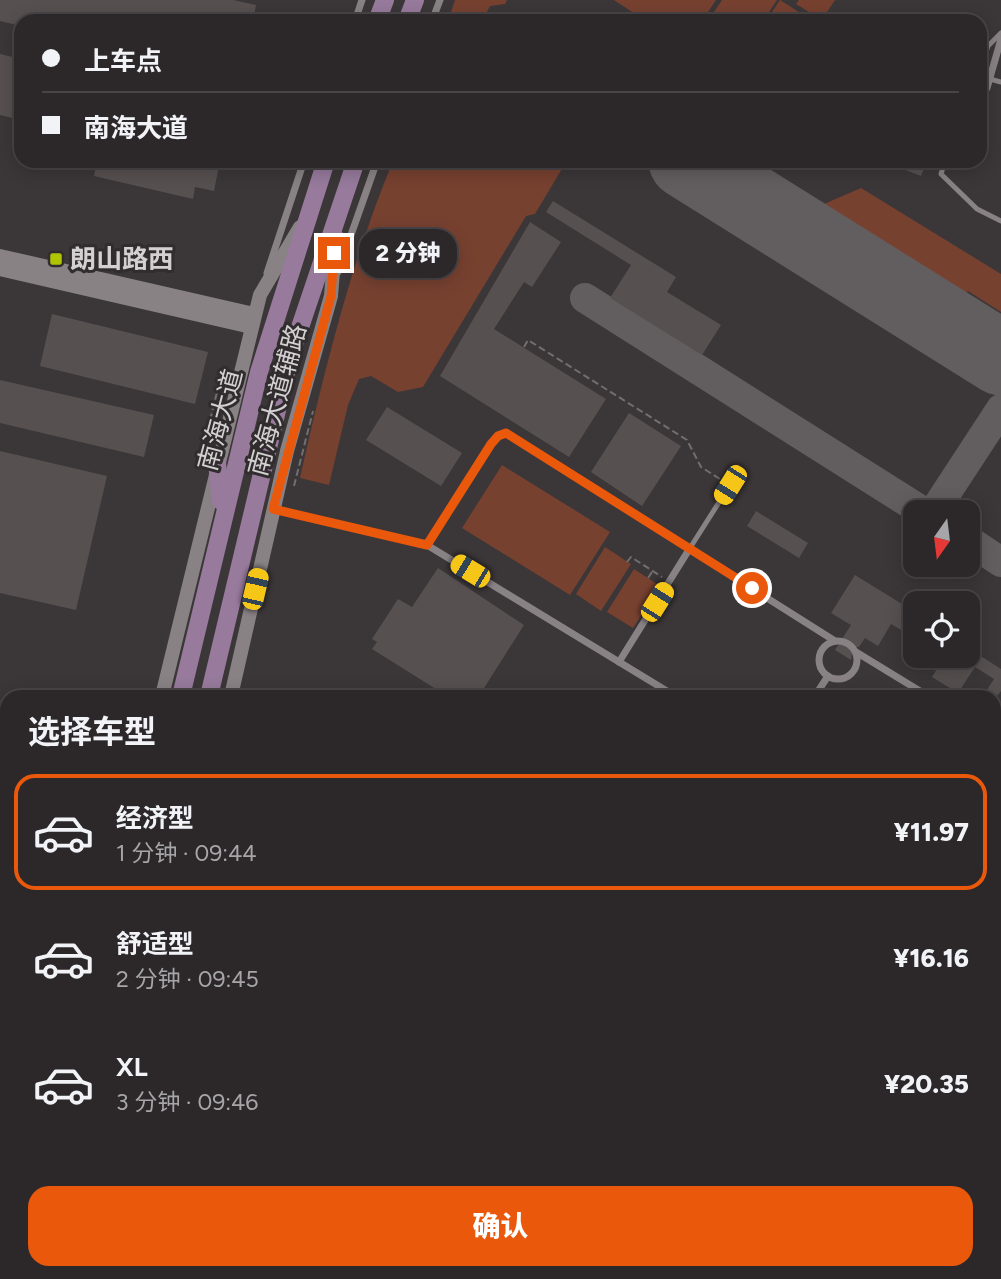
<!DOCTYPE html>
<html lang="zh">
<head>
<meta charset="utf-8">
<style>
	:root { --surface:#2c282a; --page:#383436; --text:#f1f3f6; --muted:#a6a6a8; --line:#484447; --accent:#ea580c }
	body { margin:0; font-family:Figtree,"Noto Sans SC",sans-serif; background:var(--page); color:var(--text); height:100vh; display:flex; flex-direction:column; font-size:26px; white-space:nowrap }
	* { box-sizing:border-box; margin:0 }
	p { font-size:23px; color:var(--muted) }
	.icon { flex:none; width:38px; height:38px; fill:none; stroke:currentColor; stroke-width:2; stroke-linecap:round; stroke-linejoin:round }
	.map { position:relative; flex:1; overflow:hidden }
	.side { position:absolute; left:0px; top:690px; width:1001px; height:590px; display:flex; flex-direction:column; background:var(--surface); border-radius:21px 21px 0 0; box-shadow:0 4px 18px #0003,0 0 0 2px var(--line) }
	.side>* { flex:none }
	.hud { position:absolute; left:14px; top:14px; width:973px; height:154px; border-radius:21px; box-shadow:0 4px 18px #0003,0 0 0 2px var(--line); display:grid; align-content:center; height:154px; padding:0 28px; background:var(--surface) }
	.needle { width:46px; rotate:194deg }
	.tools { position:absolute; left:903px; top:500px; display:grid; gap:14px }
	.tools a { display:grid; place-items:center; width:77px; height:77px; border-radius:14px; background:var(--surface); box-shadow:0 4px 18px #0003,0 0 0 2px var(--line); font-size:35px }
	.end { position:absolute; width:32px; height:32px; margin:-16px; border:9px solid #ea580c; background:#fff; box-shadow:0 0 0 4px #fff }
	.from { border-radius:50% }
	.bubble { position:absolute; height:49px; border-radius:21px; background:var(--surface); box-shadow:0 4px 18px #0003,0 0 0 2px var(--line); font-size:23px; font-weight:800; line-height:49px; text-align:center }
	.car { position:absolute; width:21px; height:42px; margin:-21px -10px; border-radius:9px; box-shadow:0 0 5px 2px #0007; background:linear-gradient(#f5c518 24%,#345 0 40%,#f5c518 0 76%,#345 0 86%,#f5c518 0) }
	.hud b { display:flex; align-items:center; gap:24px; height:66px; font-size:26px }
	.hud b+b { border-top:2px solid var(--line) }
	.hud i { width:18px; height:18px; background:var(--text) }
	ul { padding:0; list-style:none }
	li { display:flex; align-items:center; gap:21px; height:116px; margin:0 14px 10px; padding:0 14px; border:4px solid transparent; border-radius:21px }
	li div { flex:1 }
	li b { display:block; font-size:26px }
	li em { font-style:normal; font-weight:800 }
	li.selected { border-color:var(--accent) }
	li>.icon { width:63px; height:63px; stroke-width:1.5 }
	h2 { padding:0 28px; font-size:32px; line-height:84px }
	.cta { display:flex; gap:14px; margin-top:auto; padding:14px 28px }
	.cta a { flex:1; height:80px; border-radius:21px; background:var(--accent); color:#fff; font-size:28px; font-weight:800; line-height:80px; text-align:center }
	.map>svg:first-child { display:block }
	.green { fill:#774130 }
	.lines { fill:none; stroke-linecap:round; stroke-linejoin:round }
	.taxiway { stroke:#625e5f; stroke-width:30 }
	.runway { stroke:#625e5f; stroke-width:75 }
	.building { fill:#575051 }
	.path { stroke:#726e70; stroke-width:2; stroke-dasharray:7 3.5; stroke-linecap:butt }
	.lane { stroke:#888285; stroke-width:5 }
	.street { stroke:#888285; stroke-width:7 }
	.secondary { stroke:#888285; stroke-width:14 }
	.primary { stroke:#977a9c; stroke-width:18 }
	.highway { stroke:#a175ab; stroke-width:21 }
	.route { stroke:#ea580c; stroke-width:9 }
	.poi-dot { fill:#afc504; stroke:#312c2e; stroke-width:2.5 }
	.labels { text-anchor:middle; dominant-baseline:central; stroke-width:6; stroke-linejoin:round; paint-order:stroke }
	.poi-label { font-size:26px; font-weight:bold; fill:#d3d0d1; stroke:#312c2e; text-anchor:start }
	.street-label { font-size:26px; fill:#d3d0d1; stroke:#312c2e }
</style>
</head>
<body>
<div class="map">
<svg width="1001" height="1279" viewBox="0 0 1001 1279">
	<rect width="100%" height="100%" fill="#3b3638"/>
	<g class="green">
		<path d="M455 0H507L505 4 490 6 482 21H448Z"/>
		<path d="M614 0H716L702 21H646Z"/>
		<path d="M722 0H777L763 21H708Z"/>
		<path d="M780 0 813 21H766Z"/>
		<path d="M799 0H835L822 20 796 4Z"/>
		<path d="M393 161H553L563 167 535 214 526 216 423 387 398 392 371 376 359 379 348 405 329 485 300 478C324 371 351 262 393 161Z"/>
		<path d="M861 188 1001 274V312L968 291 952 308 801 214Z"/>
		<path d="M502 465 610 532 570 595 462 528Z"/>
		<path d="M605 547 631 564 601 611 576 594Z"/>
		<path d="M634 569 660 586 633 628 607 612Z"/>
		<path d="M119 1272H333L346 1279H117Z"/>
	</g>
	<g class="lines">
		<g class="taxiway">
			<path d="M585 298 925 513"/>
			<path d="M933 513 1001 409"/>
			<path d="M968 540 1001 562"/>
		</g>
		<path class="runway" d="M686 161 1001 358"/>
	</g>
	<g class="building">
		<path d="M0 0H233L256 5 253 21H21V26L0 21Z"/>
		<path d="M0 54 21 59V120L0 115Z"/>
		<path d="M97 161H220L214 191 195 187 193 199 94 176Z"/>
		<path d="M907 161H927L921 176 903 169Z"/>
		<path d="M553 201 676 277 667 292 721 325 702 355 610 298 631 265 546 212Z"/>
		<path d="M530 222 561 242 532 287 524 282 494 329 606 399 569 457 440 376Z"/>
		<path d="M52 314 208 352 195 404 40 366Z"/>
		<path d="M0 380 154 415 144 457 0 423Z"/>
		<path d="M387 407 462 453 441 486 366 440Z"/>
		<path d="M629 413 681 446 642 506 591 472Z"/>
		<path d="M0 451 107 476 76 610 0 593Z"/>
		<path d="M756 511 808 543 799 558 747 526Z"/>
		<path d="M438 568 524 625 479 696H447L372 649 377 642 372 639 398 599 412 607Z"/>
		<path d="M855 575 915 612V638L891 624 878 646 865 638 859 647H853L851 660 835 650 851 625 831 613Z"/>
		<path d="M968 648 1001 669V691L997 696H983L994 679 975 667 958 693 932 677 945 656H968Z"/>
	</g>
	<g class="lines">
		<g class="path">
			<path d="M524 347 528 340 687 440 701 467 723 481"/>
			<path d="M200 461 220 380"/>
			<path d="M294 486 313 411"/>
			<path d="M627 562 631 557 662 577"/>
			<path d="M648 578 652 572"/>
			<path d="M26 1279 28 1272"/>
			<path d="M102 1279 103 1272"/>
		</g>
		<g class="lane">
			<path d="M980 67 988 46 1001 33"/>
			<path d="M990 79 1001 82"/>
			<path d="M945 161 941 174 977 209 1001 221"/>
			<path d="M690 548 730 485"/>
		</g>
		<g class="street">
			<path d="M355 21 362 0"/>
			<path d="M432 21 440 0"/>
			<path d="M987 88 1001 39"/>
			<path d="M338 272 377 161"/>
			<path d="M267 273 304 161"/>
			<path d="M274 509 427 545 675 696"/>
			<path d="M427 545 491 444 498 436 506 433 835 641"/>
			<circle cx="838" cy="660" r="19"/>
			<path d="M856 652 928 696"/>
			<path d="M619 662 690 548"/>
			<path d="M815 696 828 676"/>
			<path d="M994 871 1001 875"/>
		</g>
		<g class="secondary">
			<path d="M0 256 254 314"/>
			<path d="M0 269 251 327"/>
			<path d="M162 696 260 295 300 227"/>
			<path d="M231 696 287 451 331 296 336 235"/>
			<path d="M0 718 7 719"/>
		</g>
		<g class="primary">
			<path d="M377 21 385 0"/>
			<path d="M407 21 415 0"/>
			<path d="M217 463 221 501"/>
			<path d="M181 696 259 372 326 161"/>
			<path d="M209 696 289 360 356 161"/>
			<path d="M48 1279 50 1272"/>
			<path d="M77 1279 78 1272"/>
		</g>
		<g class="highway">
			<path d="M0 1111 7 1116"/>
			<path d="M362 1272 369 1279"/>
			<path d="M400 1272 409 1279"/>
		</g>
	</g>
	<g class="lines">
		<path class="route" d="M334 253 331 296 273 509 427 545 491 444 498 436 506 433 752 588"/>
	</g>
	<rect class="poi-dot" x="49" y="252" width="14" height="14" rx="3.5"/>
	<g class="labels">
		<g class="poi-label">
			<text x="70" y="259">朗山路西</text>
		</g>
		<g class="street-label">
			<text transform="translate(277 400) rotate(-75)">南海大道辅路</text>
			<text transform="translate(220 420) rotate(-75)">南海大道</text>
		</g>
	</g>
</svg>
<div class="tools">
<a><svg class="needle" viewBox="-14 -14 28 28"><path d="M0-13l5 13h-10z" fill="#e53935"/><path d="M0 13l5-13h-10z" fill="#a6a6a8"/></svg></a>
<a><svg class="icon" aria-label="locate" viewBox="0 0 24 24"><circle cx="12" cy="12" r="6"/><path d="M12 2v4M12 18v4M2 12h4M18 12h4"/></svg></a>
</div>
<i class="end from" style="left:752px;top:588px"></i>
<i class="end" style="left:334px;top:253px"></i>
<div class="bubble" style="left:359px;top:229px;width:98px">2 分钟</div>
<i class="car" style="left:730px;top:485px;rotate:212deg"></i>
<i class="car" style="left:470px;top:571px;rotate:301deg"></i>
<i class="car" style="left:255px;top:589px;rotate:13deg"></i>
<i class="car" style="left:657px;top:602px;rotate:32deg"></i>
<div class="hud">
<b><i class="from"></i>上车点</b>
<b><i></i>南海大道</b>
</div>
<section class="side">
<h2>选择车型</h2>
<ul>
<li class="selected"><svg class="icon" aria-label="car" viewBox="0 0 24 24"><path d="M5 17H2v-5l4-1 3-4h7l3 4 3 1v5h-3M9 17h6M6 11h13"/><circle cx="7" cy="17" r="2"/><circle cx="17" cy="17" r="2"/></svg><div><b>经济型</b><p>1 分钟 · 09:44</p></div><em>¥11.97</em></li>
<li><svg class="icon" aria-label="car" viewBox="0 0 24 24"><path d="M5 17H2v-5l4-1 3-4h7l3 4 3 1v5h-3M9 17h6M6 11h13"/><circle cx="7" cy="17" r="2"/><circle cx="17" cy="17" r="2"/></svg><div><b>舒适型</b><p>2 分钟 · 09:45</p></div><em>¥16.16</em></li>
<li><svg class="icon" aria-label="car" viewBox="0 0 24 24"><path d="M5 17H2v-5l4-1 3-4h7l3 4 3 1v5h-3M9 17h6M6 11h13"/><circle cx="7" cy="17" r="2"/><circle cx="17" cy="17" r="2"/></svg><div><b>XL</b><p>3 分钟 · 09:46</p></div><em>¥20.35</em></li>
</ul>
<div class="cta"><a>确认</a></div>
</section>
</div>
</body>
</html>
